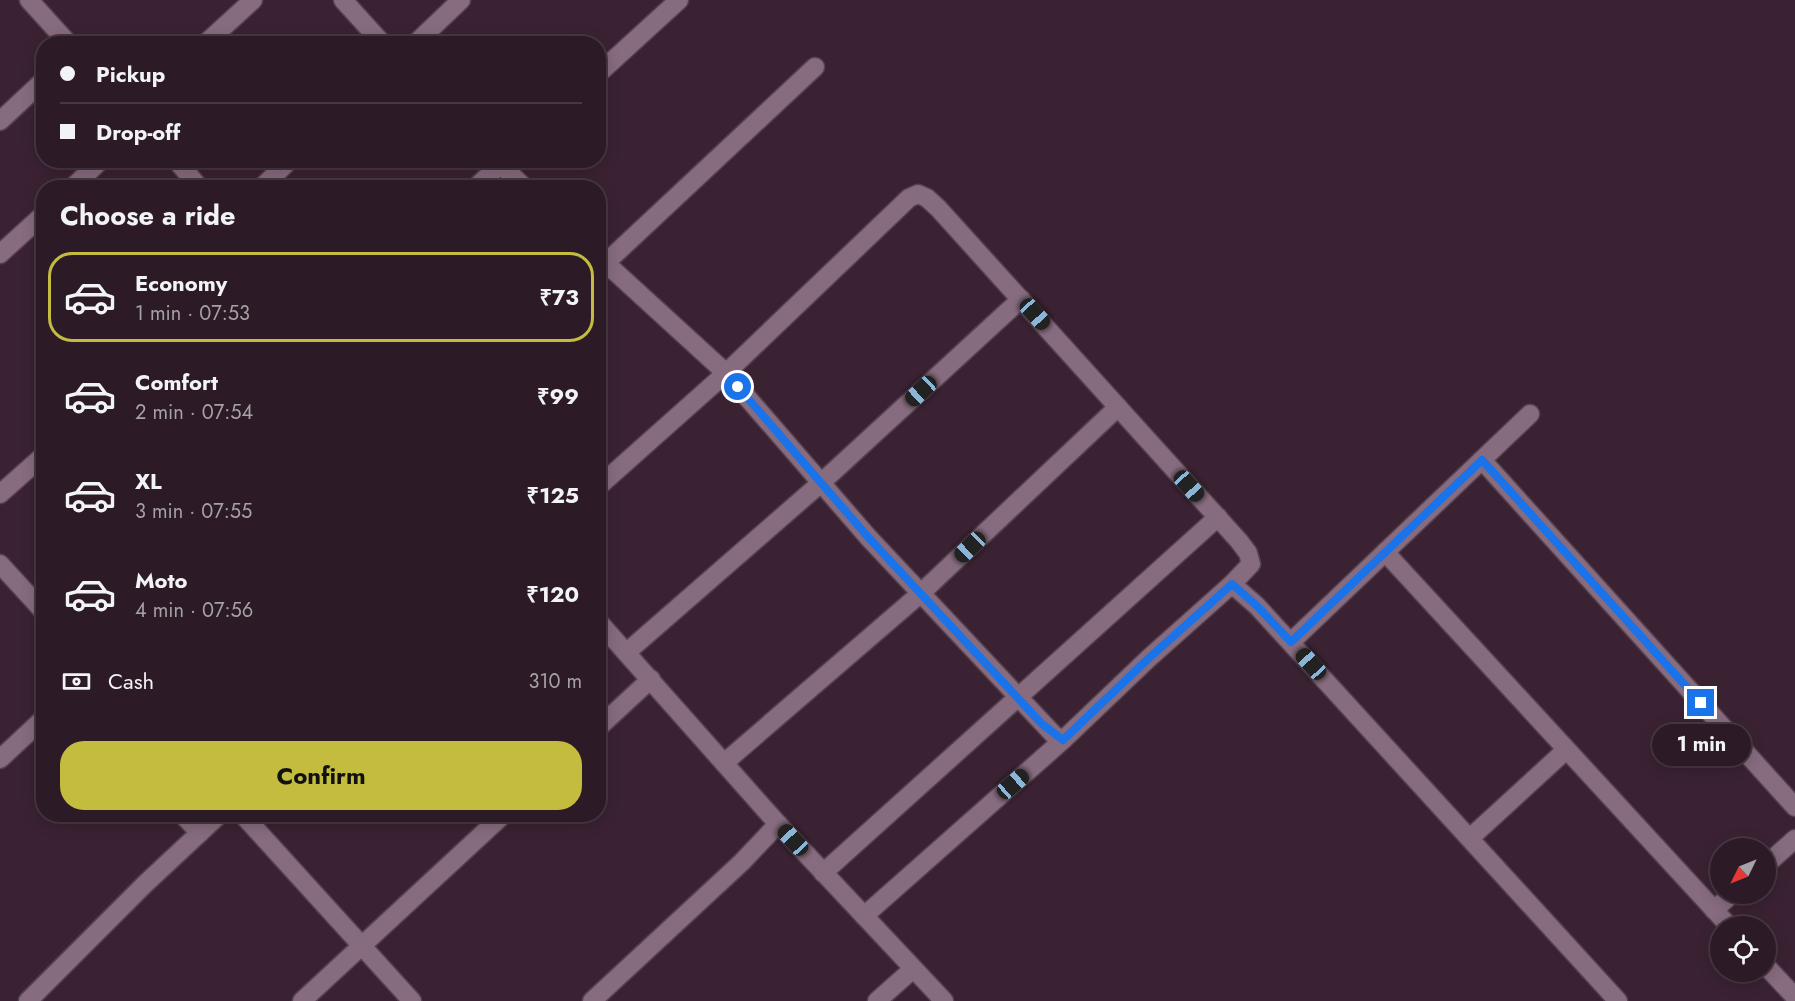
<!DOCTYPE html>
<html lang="en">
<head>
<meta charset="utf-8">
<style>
	:root { --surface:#2c1a26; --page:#382732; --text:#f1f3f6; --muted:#a6a1a7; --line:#483843; --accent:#c4bc3e }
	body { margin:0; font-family:Jost,sans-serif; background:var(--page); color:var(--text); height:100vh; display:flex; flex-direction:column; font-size:22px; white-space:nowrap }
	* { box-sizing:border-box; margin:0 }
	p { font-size:20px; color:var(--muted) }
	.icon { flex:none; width:33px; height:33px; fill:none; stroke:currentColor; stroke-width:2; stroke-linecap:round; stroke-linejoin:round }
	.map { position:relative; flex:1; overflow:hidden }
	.drawer { position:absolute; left:36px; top:180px; width:570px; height:642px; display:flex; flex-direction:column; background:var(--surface); border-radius:24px; box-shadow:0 3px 15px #0003,0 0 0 2px var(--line) }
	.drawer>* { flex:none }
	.top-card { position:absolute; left:36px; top:36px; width:570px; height:132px; border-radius:24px; box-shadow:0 3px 15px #0003,0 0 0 2px var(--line); display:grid; align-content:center; height:132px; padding:0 24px; background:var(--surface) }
	.needle { width:39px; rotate:227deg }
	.controls { position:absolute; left:1710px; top:838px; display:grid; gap:12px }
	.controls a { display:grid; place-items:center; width:66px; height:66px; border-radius:50%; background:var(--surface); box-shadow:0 3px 15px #0003,0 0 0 2px var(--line); font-size:30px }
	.end { position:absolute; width:27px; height:27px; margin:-14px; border:8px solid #1a73e8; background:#fff; box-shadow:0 0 0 3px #fff }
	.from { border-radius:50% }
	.bubble { position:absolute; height:42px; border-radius:21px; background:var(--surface); box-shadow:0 3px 15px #0003,0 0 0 2px var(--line); font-size:20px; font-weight:700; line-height:42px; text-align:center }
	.car { position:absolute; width:18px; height:36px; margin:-18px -9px; border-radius:8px; box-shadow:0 0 4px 2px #0007; background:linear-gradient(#222 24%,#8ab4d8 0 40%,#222 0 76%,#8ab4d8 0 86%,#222 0) }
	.top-card b { display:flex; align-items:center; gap:21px; height:57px; font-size:22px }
	.top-card b+b { border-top:2px solid var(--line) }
	.top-card i { width:15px; height:15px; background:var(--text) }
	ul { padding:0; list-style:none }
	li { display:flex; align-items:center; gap:18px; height:90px; margin:0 12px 9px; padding:0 12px; border:3px solid transparent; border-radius:24px }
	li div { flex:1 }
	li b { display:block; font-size:22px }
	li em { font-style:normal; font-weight:700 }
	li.current { border-color:var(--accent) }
	li>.icon { width:54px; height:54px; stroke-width:1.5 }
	h2 { padding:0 24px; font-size:27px; line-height:72px }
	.pay { display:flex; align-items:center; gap:15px; height:66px; padding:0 24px; font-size:22px }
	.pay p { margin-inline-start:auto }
	.button { display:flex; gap:12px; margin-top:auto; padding:12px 24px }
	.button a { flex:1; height:69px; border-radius:24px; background:var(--accent); color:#111; font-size:24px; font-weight:700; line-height:69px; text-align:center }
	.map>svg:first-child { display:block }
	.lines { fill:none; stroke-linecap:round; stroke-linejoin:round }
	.street-casing { stroke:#55414f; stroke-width:21 }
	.street { stroke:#876b7e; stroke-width:18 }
	.route { stroke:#1a73e8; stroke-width:8 }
</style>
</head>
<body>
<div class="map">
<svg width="1795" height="1001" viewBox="0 0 1795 1001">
	<rect width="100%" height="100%" fill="#3a2233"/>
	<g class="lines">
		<defs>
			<g id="street">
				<path d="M29 0 69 44"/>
				<path d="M343 0 383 44"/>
				<path d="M205 44 253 0"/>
				<path d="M415 44 461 0"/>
				<path d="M598 74 679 0"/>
				<path d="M0 121 44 80"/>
				<path d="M176 160 200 188"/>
				<path d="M496 160 525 188"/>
				<path d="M72 188 101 160"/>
				<path d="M261 188 290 160"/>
				<path d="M475 188 505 160"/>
				<path d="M0 254 44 214"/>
				<path d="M598 256 726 373 868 537 1054 735 1063 740 1149 658 1232 584 1257 606 1618 1001"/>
				<path d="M598 270 815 67"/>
				<path d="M1482 460 1795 807"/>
				<path d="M598 487 726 373 909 198 918 194 927 198 938 208 1239 541 1248 553 1251 564 1232 584"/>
				<path d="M0 494 44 455"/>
				<path d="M1385 552 1730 927"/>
				<path d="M0 564 44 612"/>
				<path d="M1291 642 1530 414"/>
				<path d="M627 652 822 482 1021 299"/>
				<path d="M598 728 651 679"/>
				<path d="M0 759 44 718"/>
				<path d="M724 763 920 594 1118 407"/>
				<path d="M182 814 200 833"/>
				<path d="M242 814 412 1001"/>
				<path d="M778 824 944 1001"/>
				<path d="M1470 838 1566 750"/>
				<path d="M1766 865 1795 839"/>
				<path d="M823 873 1218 517"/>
				<path d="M1714 910 1732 894"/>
				<path d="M864 916 1063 740"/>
				<path d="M1766 966 1795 997"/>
				<path d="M28 1001 145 884 220 814"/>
				<path d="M302 1001 504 814"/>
				<path d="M592 1001 742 862 778 824 598 621"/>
				<path d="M877 1001 913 969"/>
			</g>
		</defs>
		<use href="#street" class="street-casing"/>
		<use href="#street" class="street"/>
	</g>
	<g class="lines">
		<path class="route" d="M738 387 868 537 1042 724 1063 740 1149 658 1232 584 1257 606 1291 642 1482 460 1701 703"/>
	</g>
</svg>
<div class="controls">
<a><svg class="needle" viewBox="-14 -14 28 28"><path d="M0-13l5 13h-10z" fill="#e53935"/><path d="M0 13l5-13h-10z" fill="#a6a1a7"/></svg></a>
<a><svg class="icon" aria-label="locate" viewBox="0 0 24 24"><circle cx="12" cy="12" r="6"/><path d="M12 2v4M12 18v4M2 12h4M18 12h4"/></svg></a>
</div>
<i class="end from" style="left:738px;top:387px"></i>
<i class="end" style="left:1701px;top:703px"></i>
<div class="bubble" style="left:1652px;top:724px;width:99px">1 min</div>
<i class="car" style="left:1035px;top:314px;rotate:138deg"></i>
<i class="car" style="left:921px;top:391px;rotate:227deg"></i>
<i class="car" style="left:1189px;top:486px;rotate:138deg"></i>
<i class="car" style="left:970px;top:547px;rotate:226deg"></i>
<i class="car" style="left:1311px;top:664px;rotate:318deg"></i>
<i class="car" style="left:1013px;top:784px;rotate:49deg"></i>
<i class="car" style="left:793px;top:840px;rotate:317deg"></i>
<div class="top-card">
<b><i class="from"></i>Pickup</b>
<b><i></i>Drop-off</b>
</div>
<section class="drawer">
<h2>Choose a ride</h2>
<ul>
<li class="current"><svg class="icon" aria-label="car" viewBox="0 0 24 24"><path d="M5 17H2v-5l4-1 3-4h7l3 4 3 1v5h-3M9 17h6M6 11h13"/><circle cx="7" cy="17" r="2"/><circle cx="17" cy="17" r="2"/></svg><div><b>Economy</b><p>1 min · 07:53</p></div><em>₹73</em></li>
<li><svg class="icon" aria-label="car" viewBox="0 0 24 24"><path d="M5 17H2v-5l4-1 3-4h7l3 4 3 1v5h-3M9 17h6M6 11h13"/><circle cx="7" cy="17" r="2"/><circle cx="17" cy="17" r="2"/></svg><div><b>Comfort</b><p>2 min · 07:54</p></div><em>₹99</em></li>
<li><svg class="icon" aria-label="car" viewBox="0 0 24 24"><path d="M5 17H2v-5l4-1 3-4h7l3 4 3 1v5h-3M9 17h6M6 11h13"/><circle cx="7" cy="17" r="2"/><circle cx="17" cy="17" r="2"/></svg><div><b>XL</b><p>3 min · 07:55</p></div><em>₹125</em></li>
<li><svg class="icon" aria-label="car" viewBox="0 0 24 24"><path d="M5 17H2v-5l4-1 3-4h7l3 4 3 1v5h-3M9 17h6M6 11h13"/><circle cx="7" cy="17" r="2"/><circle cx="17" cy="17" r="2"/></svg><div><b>Moto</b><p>4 min · 07:56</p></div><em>₹120</em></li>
</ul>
<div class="pay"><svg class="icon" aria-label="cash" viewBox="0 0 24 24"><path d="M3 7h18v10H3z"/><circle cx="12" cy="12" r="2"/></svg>Cash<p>310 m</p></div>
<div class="button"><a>Confirm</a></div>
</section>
</div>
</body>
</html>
